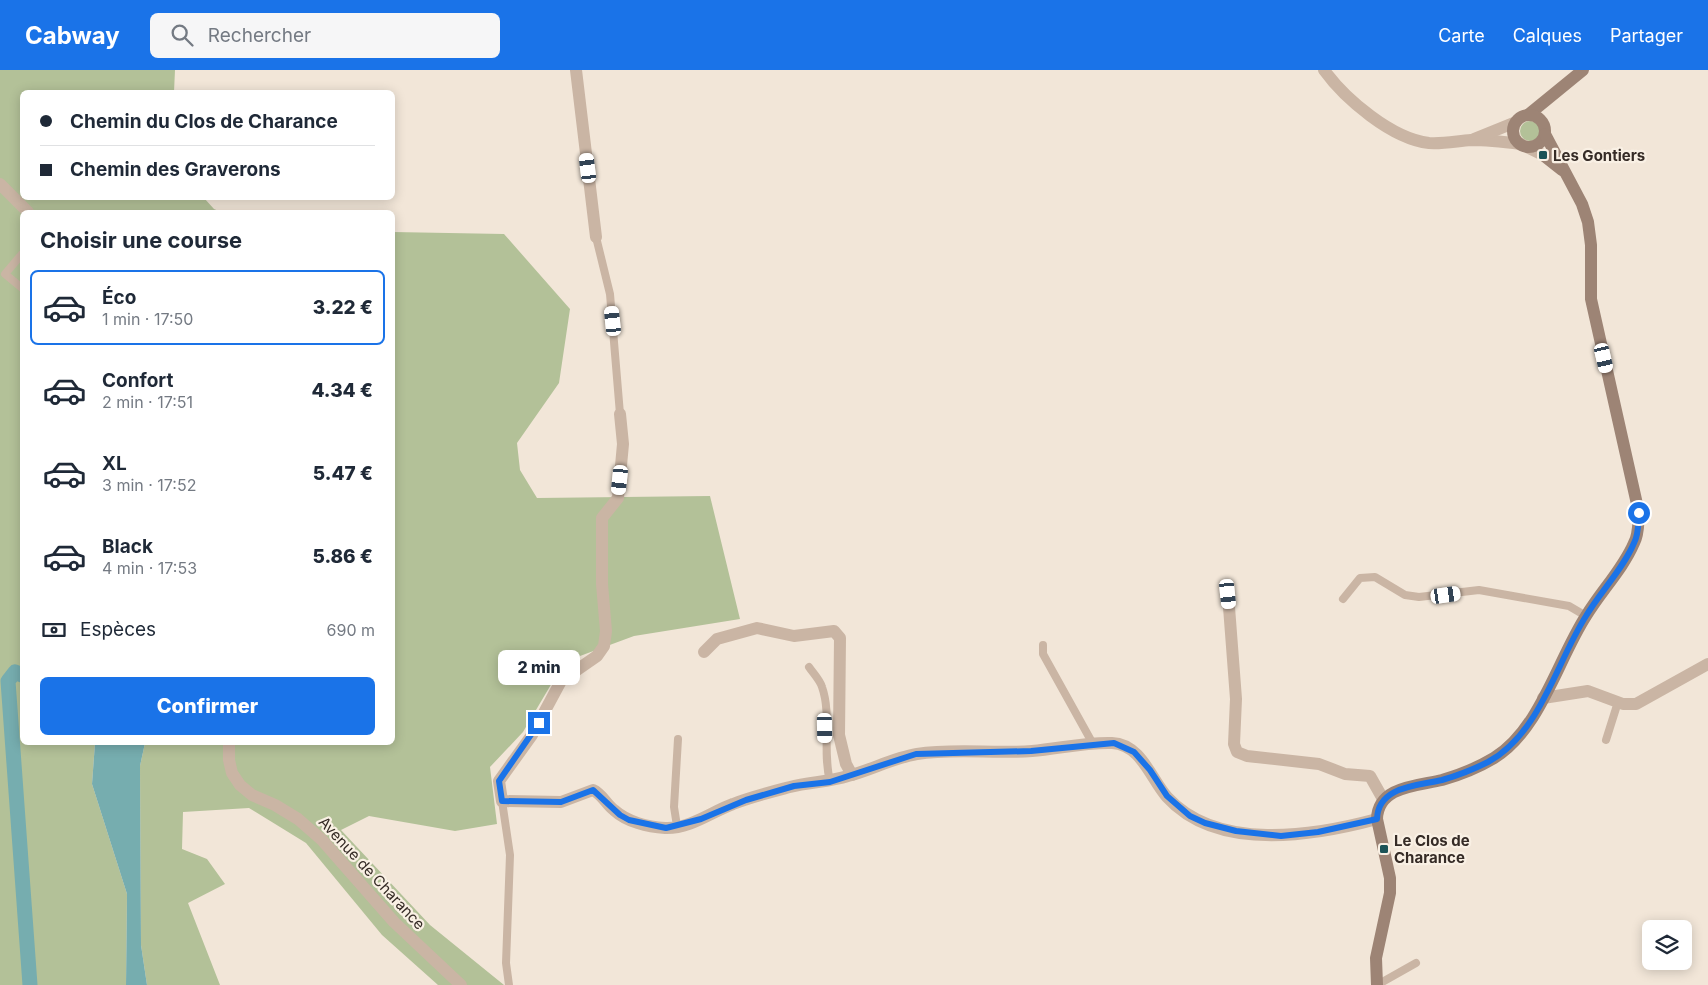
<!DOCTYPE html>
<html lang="fr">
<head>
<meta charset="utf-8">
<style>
	:root { --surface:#fff; --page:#f6f6f7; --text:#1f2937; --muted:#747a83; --line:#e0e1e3; --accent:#1a73e8 }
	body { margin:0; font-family:Inter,sans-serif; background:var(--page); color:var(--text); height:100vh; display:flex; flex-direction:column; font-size:19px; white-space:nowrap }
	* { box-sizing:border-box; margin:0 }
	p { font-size:16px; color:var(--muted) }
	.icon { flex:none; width:28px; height:28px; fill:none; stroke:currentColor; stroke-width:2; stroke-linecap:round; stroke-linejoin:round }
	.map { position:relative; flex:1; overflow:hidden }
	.panel { position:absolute; left:20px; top:140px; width:375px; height:535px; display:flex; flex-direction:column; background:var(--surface); border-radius:8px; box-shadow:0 2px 12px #0003 }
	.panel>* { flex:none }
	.top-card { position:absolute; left:20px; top:20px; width:375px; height:110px; border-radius:8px; box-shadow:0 2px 12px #0003; display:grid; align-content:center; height:110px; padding:0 20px; background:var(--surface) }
	.fabs { position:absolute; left:1642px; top:850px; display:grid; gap:10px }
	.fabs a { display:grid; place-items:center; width:50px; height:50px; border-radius:8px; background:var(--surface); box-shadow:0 2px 12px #0003; font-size:25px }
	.end { position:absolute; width:22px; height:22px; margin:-11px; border:6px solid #1a73e8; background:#fff; box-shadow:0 0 0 2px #fff }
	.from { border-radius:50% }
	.bubble { position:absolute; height:35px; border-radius:8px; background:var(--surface); box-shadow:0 2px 12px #0003; font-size:16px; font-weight:800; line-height:35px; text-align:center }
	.car { position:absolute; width:15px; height:30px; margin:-15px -8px; border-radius:6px; box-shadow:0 0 4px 1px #0007; background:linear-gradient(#fff 24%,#345 0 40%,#fff 0 76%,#345 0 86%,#fff 0) }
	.top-card b { display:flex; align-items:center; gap:18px; height:48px; font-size:19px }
	.top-card b+b { border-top:1px solid var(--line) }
	.top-card i { width:12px; height:12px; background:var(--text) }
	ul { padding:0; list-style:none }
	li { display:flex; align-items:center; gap:15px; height:75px; margin:0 10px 8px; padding:0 10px; border:2px solid transparent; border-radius:8px }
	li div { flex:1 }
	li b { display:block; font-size:19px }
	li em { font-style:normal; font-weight:800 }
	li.current { border-color:var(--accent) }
	li>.icon { width:45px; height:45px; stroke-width:1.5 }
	h2 { padding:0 20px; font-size:22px; line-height:60px }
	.pay { display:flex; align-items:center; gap:12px; height:55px; padding:0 20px; font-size:19px }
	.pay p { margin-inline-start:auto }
	.cta { display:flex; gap:10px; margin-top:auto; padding:10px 20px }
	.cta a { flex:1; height:58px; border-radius:8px; background:var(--accent); color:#fff; font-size:20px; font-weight:800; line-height:58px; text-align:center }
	header { display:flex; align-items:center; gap:30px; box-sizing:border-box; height:70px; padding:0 25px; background:var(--accent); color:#fff }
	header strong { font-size:24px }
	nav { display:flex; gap:28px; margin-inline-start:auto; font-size:18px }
	.search { width:350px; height:45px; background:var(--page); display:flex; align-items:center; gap:12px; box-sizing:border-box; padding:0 18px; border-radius:8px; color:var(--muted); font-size:19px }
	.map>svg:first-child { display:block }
	.green { fill:#b3c198 }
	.water { fill:#76adaf }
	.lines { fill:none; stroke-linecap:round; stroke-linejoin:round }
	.canal { stroke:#76adaf; stroke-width:15 }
	.lane { stroke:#cab5a4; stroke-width:8 }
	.street { stroke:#cab5a4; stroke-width:12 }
	.secondary { stroke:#9d8475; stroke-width:12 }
	.route { stroke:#1a73e8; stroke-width:6 }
	.poi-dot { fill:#1b5357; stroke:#f9f0e4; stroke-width:2 }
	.labels { text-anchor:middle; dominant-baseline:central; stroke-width:4.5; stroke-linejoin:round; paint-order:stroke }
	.poi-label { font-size:15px; font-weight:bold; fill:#352b26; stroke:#f9f0e4; text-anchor:start }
	.street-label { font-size:15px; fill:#352b26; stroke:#f9f0e4 }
</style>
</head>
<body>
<header>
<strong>Cabway</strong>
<div class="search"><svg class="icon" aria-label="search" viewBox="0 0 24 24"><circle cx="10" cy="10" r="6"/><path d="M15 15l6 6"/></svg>Rechercher</div>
<nav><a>Carte</a><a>Calques</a><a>Partager</a></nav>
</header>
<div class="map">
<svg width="1708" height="915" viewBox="0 0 1708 915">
	<rect width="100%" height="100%" fill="#f2e6d8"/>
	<g class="green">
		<path d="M0 0H175L174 22H22V128H204L214 139 221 142H22V672L95 673 92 714 127 824 126 915H0Z"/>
		<circle cx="1530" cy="61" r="10"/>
		<path d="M393 162 504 164 570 239 559 313 517 373 520 400 537 428 710 426 740 549 634 566 580 586 559 601 523 662 490 697 497 754 455 761 369 746 341 760 430 855 504 915H438L382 865 306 773 249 738 183 742 182 779 207 789 225 814 188 833 220 915H147L141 875 140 696 145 673 392 672Z"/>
	</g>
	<path class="water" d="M95 673H145L140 696 141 875 147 915H126L127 824 92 714Z"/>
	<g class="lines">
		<path class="canal" d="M22 605 15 602 8 611 30 915"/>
		<g class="lane">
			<path d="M596 167 610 224 620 344"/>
			<path d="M22 184 5 204 22 218"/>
			<path d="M1343 529 1360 508 1375 507 1405 525 1419 527 1479 520 1569 536 1586 546"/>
			<path d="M1043 575V584L1093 674"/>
			<path d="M809 597C813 603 820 610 822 617 832 645 822 681 830 711"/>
			<path d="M1606 670 1618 632"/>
			<path d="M502 731 510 785 506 893 509 915"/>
			<path d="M677 756 674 737 678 669"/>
			<path d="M1377 915 1416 893"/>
		</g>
		<g class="street">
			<path d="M576 0 596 167"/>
			<path d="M1324 0C1345 29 1392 69 1429 73 1443 74 1457 71 1471 70 1487 70 1505 72 1521 74"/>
			<path d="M1474 69 1516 52"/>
			<path d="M1525 76 1543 85"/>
			<path d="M0 114 28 142"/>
			<path d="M620 344 623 374 618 428 602 448V514L606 561 604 576 597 586 561 611 532 665 499 711 502 731 561 732 593 720C602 724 606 734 614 740 627 752 648 757 665 758 690 759 711 742 733 734 751 727 771 722 790 717 809 712 829 712 848 706 871 700 893 688 917 684 954 678 994 684 1032 681 1058 679 1085 672 1112 673 1141 674 1151 709 1167 727 1217 782 1314 766 1377 749"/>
			<path d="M1228 524 1236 629 1234 674 1237 682 1247 686 1319 694 1345 704 1370 706 1383 729"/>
			<path d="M704 582 717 569 757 558 794 566 834 561 840 568 839 665 846 694 852 705"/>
			<path d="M1543 628 1588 621 1623 634H1636L1708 594"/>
			<path d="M229 672V690L232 703 240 715 252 725 275 735 298 749 322 770 394 852 461 915"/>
		</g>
		<g class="secondary">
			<path d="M1528 45 1583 0"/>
			<circle cx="1529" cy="61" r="16"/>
			<path d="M1543 85 1562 100"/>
			<path d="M1377 915 1376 888 1390 823V808L1377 749C1378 716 1417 716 1442 710 1459 705 1479 697 1494 688 1540 660 1558 589 1586 546 1601 521 1623 499 1634 473 1639 464 1638 453 1639 443L1591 229V175L1588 152 1582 134 1545 64"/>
		</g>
	</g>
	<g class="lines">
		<path class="route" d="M539 653 499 711 502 731 561 732 593 720 620 745 629 750 666 758 701 749 746 730 794 716 830 712 916 684 1031 681 1114 673 1134 682 1150 700 1167 726 1190 746 1205 753 1236 761 1281 766 1318 762 1377 749C1378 716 1417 716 1442 710 1456 706 1474 699 1488 692 1540 664 1556 593 1586 546 1601 521 1623 499 1634 473 1639 464 1638 453 1639 443"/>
	</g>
	<g class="poi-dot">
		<rect x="1538" y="80" width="10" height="10" rx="2.5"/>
		<rect x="1379" y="774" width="10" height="10" rx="2.5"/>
	</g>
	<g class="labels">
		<g class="poi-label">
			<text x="1553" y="85">Les Gontiers</text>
			<text x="1394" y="770">Le Clos de<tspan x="1394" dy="17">Charance</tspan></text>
		</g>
		<g class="street-label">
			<text transform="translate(372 803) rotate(47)">Avenue de Charance</text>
		</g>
	</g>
</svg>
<div class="fabs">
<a><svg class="icon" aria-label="layers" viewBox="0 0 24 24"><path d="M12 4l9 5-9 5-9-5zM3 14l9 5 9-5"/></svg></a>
</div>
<i class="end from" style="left:1639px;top:443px"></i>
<i class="end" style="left:539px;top:653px"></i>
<div class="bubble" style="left:498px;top:580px;width:82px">2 min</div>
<i class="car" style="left:588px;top:98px;rotate:353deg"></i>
<i class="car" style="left:613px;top:251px;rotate:354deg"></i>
<i class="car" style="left:1604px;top:288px;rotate:167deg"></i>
<i class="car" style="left:620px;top:410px;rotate:186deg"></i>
<i class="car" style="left:1228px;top:524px;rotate:174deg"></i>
<i class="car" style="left:1446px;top:525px;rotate:82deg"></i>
<i class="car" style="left:825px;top:658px;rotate:179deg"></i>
<div class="top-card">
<b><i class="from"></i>Chemin du Clos de Charance</b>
<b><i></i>Chemin des Graverons</b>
</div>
<section class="panel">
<h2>Choisir une course</h2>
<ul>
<li class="current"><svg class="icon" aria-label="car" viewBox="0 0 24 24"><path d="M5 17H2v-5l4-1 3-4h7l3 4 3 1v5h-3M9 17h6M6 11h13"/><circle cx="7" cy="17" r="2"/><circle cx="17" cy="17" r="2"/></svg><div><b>Éco</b><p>1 min · 17:50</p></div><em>3.22 €</em></li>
<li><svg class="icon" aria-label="car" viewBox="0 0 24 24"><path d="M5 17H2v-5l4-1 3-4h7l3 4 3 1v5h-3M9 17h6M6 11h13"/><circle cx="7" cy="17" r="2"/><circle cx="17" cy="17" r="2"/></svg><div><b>Confort</b><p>2 min · 17:51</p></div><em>4.34 €</em></li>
<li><svg class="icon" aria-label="car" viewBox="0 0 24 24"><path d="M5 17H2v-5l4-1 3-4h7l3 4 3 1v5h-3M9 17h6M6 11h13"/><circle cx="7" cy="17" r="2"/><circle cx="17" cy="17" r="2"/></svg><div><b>XL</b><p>3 min · 17:52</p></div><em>5.47 €</em></li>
<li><svg class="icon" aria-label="car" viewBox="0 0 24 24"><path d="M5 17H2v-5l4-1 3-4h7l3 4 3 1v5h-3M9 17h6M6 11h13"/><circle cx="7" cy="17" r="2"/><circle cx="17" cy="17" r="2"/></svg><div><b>Black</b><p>4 min · 17:53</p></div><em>5.86 €</em></li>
</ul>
<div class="pay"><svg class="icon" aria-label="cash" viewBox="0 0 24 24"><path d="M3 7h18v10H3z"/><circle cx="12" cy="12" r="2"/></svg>Espèces<p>690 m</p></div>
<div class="cta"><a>Confirmer</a></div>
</section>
</div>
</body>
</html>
